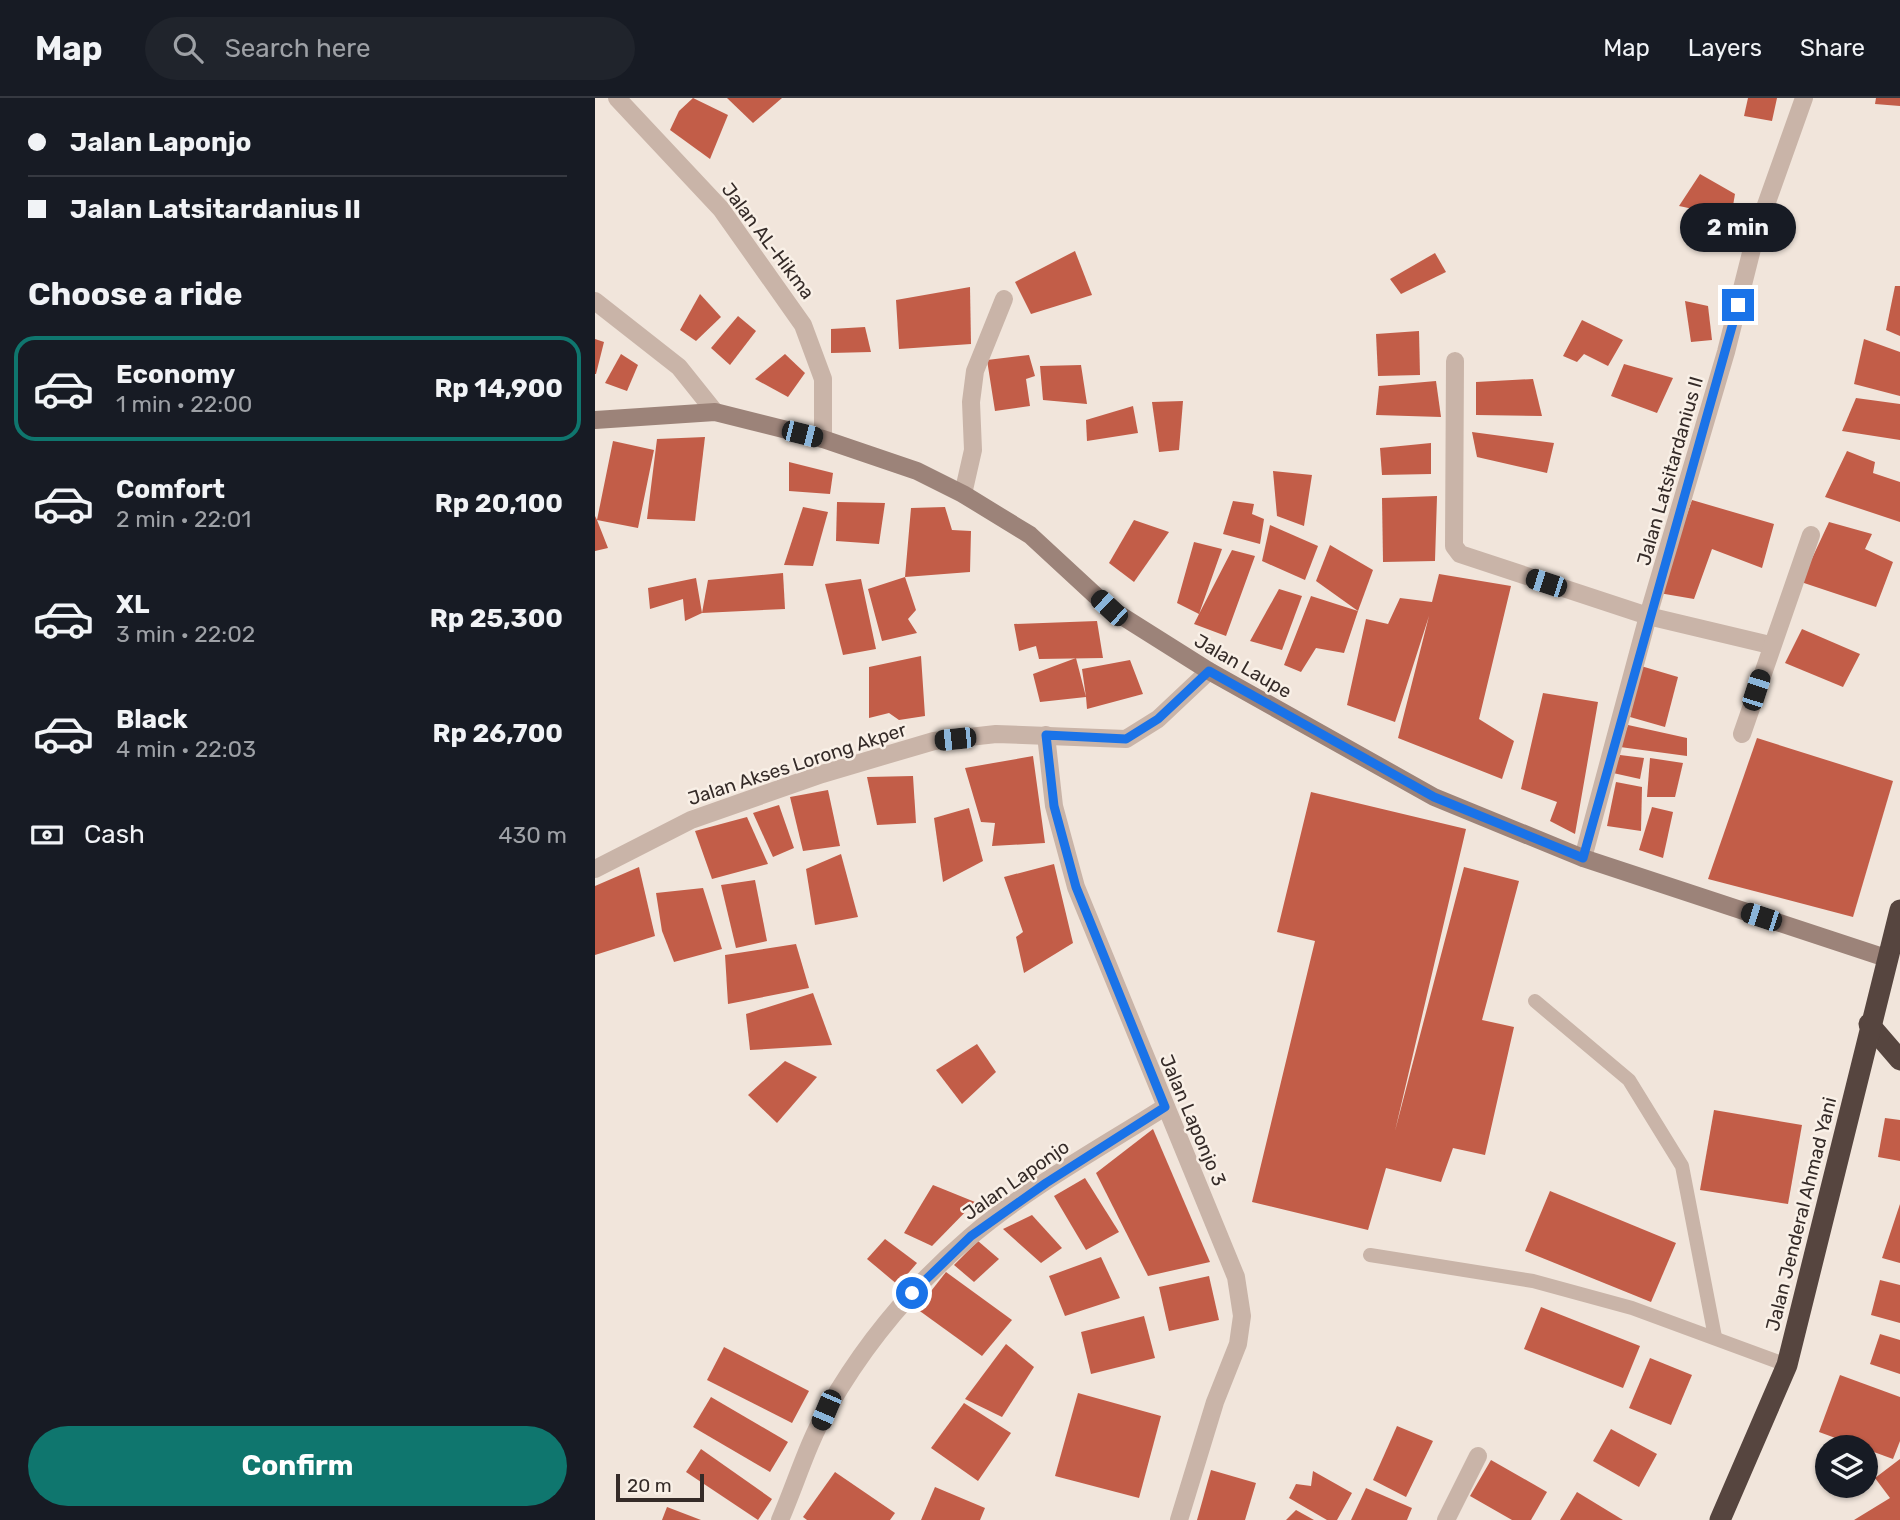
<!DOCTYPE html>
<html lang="en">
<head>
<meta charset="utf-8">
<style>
	:root { --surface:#171b24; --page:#20242c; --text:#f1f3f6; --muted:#9ea1a6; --line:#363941; --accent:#0f766e }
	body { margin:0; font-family:Rubik,sans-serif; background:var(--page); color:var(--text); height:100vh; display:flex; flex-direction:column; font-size:26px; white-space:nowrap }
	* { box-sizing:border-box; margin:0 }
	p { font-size:23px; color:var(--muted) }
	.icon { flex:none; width:38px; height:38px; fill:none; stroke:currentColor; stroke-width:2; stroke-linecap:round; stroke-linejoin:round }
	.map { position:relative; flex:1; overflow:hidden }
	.details { display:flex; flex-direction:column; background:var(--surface); width:595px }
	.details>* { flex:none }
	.top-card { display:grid; align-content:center; height:154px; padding:0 28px; background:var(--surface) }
	.tools { position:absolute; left:1220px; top:1337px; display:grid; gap:14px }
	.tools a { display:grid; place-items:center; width:63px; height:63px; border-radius:50%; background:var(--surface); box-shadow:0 2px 5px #0004; font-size:35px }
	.scale { position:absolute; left:21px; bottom:18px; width:88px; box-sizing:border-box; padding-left:7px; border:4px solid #352b28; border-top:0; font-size:19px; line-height:24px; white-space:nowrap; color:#352b28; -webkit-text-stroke:5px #f9f0e7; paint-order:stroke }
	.end { position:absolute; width:32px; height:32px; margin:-16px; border:9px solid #1a73e8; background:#fff; box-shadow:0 0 0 4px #fff }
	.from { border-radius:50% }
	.bubble { position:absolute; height:49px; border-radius:24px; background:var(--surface); box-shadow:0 2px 5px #0004; font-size:23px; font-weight:700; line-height:49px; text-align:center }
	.car { position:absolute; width:21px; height:42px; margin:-21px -10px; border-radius:9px; box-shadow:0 0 5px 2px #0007; background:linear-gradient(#222 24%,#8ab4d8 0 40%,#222 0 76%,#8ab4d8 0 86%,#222 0) }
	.top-card b { display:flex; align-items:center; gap:24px; height:66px; font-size:26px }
	.top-card b+b { border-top:2px solid var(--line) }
	.top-card i { width:18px; height:18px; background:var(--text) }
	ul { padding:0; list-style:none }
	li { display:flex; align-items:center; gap:21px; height:105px; margin:0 14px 10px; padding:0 14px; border:4px solid transparent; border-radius:21px }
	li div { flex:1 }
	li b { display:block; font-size:26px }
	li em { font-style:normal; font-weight:700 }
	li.current { border-color:var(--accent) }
	li>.icon { width:63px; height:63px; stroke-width:1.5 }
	h2 { padding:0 28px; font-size:32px; line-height:84px }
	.pay { display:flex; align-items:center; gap:18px; height:77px; padding:0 28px; font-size:26px }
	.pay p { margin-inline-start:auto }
	.cta { display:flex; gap:14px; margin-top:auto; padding:14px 28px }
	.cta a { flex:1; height:80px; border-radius:42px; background:var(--accent); color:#fff; font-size:28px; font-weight:700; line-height:80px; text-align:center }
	header { display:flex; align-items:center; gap:42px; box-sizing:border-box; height:98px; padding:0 35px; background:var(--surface); border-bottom:2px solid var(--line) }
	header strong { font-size:33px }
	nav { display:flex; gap:38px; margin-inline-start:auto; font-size:24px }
	.search { width:490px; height:63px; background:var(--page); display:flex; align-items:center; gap:18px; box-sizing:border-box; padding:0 24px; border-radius:38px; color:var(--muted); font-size:26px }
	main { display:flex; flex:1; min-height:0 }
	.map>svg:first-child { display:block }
	.building { fill:#c25d48 }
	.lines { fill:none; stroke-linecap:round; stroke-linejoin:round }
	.lane { stroke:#c9b4a8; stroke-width:14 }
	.street { stroke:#c9b4a8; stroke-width:18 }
	.secondary { stroke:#9c8379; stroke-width:18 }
	.highway { stroke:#56453f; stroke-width:21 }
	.route { stroke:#1a73e8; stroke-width:9 }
	.labels { text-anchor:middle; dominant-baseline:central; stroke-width:5; stroke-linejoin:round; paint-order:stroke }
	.street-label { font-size:19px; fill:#352b28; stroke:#f9f0e7 }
</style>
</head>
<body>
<header>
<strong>Map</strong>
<div class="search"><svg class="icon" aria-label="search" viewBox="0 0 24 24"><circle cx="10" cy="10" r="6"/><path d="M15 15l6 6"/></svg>Search here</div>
<nav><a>Map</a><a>Layers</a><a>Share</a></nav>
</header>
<main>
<section class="details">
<div class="top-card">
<b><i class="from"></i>Jalan Laponjo</b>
<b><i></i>Jalan Latsitardanius II</b>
</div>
<h2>Choose a ride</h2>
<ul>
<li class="current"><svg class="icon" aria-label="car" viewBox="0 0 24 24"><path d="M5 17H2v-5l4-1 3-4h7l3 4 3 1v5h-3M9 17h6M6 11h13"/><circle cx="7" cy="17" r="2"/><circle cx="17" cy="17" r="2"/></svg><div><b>Economy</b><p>1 min · 22:00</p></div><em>Rp 14,900</em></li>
<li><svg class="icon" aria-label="car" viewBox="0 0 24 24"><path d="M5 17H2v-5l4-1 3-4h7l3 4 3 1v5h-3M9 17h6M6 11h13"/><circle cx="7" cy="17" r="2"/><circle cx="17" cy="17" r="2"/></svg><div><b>Comfort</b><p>2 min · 22:01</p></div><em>Rp 20,100</em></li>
<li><svg class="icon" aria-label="car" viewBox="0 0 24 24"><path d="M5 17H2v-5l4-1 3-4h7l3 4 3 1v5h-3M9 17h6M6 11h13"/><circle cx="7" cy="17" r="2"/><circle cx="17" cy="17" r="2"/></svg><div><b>XL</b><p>3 min · 22:02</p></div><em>Rp 25,300</em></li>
<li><svg class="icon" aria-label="car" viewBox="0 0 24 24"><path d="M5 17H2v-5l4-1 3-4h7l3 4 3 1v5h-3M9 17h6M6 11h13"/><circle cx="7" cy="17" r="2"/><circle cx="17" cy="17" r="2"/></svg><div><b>Black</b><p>4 min · 22:03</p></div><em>Rp 26,700</em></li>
</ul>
<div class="pay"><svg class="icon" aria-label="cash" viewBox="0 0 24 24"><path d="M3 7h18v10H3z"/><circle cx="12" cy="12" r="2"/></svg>Cash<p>430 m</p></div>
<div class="cta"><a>Confirm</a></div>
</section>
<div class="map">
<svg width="1305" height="1422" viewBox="0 0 1305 1422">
	<rect width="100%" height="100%" fill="#f1e5db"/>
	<g class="building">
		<path d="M98 0 133 17 115 61 75 32 84 13Z"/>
		<path d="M132 0H187L158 25Z"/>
		<path d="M1153 0H1182L1177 23 1149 18Z"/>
		<path d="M1281 0H1305V8L1280 6Z"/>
		<path d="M1105 76 1140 96 1136 119 1084 108Z"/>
		<path d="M480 153 497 197 436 216 420 184Z"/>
		<path d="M840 155 851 174 806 196 795 181Z"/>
		<path d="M1300 188H1305V238L1291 232Z"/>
		<path d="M375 189 376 246 304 251 301 202Z"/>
		<path d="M105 196 126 219 101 243 85 232Z"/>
		<path d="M1090 203 1113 208 1117 242 1096 244Z"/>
		<path d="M143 218 161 233 135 267 116 250Z"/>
		<path d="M987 222 1028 242 1013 268 989 256 982 264 968 258Z"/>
		<path d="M270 229 276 254 236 255V231Z"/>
		<path d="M824 233 825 277 783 278 781 236Z"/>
		<path d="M0 241 9 244 1 276H0Z"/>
		<path d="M1269 241 1305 254V298L1259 286Z"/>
		<path d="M26 256 43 267 32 293 10 285Z"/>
		<path d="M190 256 210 275 193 299 160 281Z"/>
		<path d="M434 257 440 278 431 281 435 308 400 313 392 262Z"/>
		<path d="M1029 266 1078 280 1062 315 1016 298Z"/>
		<path d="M486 267 492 306 448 302 445 268Z"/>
		<path d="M938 281 947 318 881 317V284Z"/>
		<path d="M841 283 846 319 781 317 784 288Z"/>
		<path d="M1261 300 1305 306V342L1247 333Z"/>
		<path d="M588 303 584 352 564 354 557 304Z"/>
		<path d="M538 308 543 335 492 343 491 322Z"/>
		<path d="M877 334 959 345 952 375 882 359Z"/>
		<path d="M110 339 100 423 52 421 62 341Z"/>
		<path d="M18 343 59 352 43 430 2 422 13 450 0 453V418L2 422Z"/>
		<path d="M836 345V376L787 377 785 350Z"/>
		<path d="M1252 353 1280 364 1278 375 1305 384V424L1230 399Z"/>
		<path d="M194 364 238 375 235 396 194 393Z"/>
		<path d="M678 373 717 377 709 428 682 418Z"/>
		<path d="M842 398 840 463 788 464 787 400Z"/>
		<path d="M1097 402 1179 426 1167 470 1117 451 1099 501 1064 495Z"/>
		<path d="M638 403 659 406 657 416 669 421 665 446 628 436Z"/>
		<path d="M242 404 290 405 284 446 241 443Z"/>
		<path d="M208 409 233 414 218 468 189 467Z"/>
		<path d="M350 409 357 432 376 433 375 474 310 479 316 410Z"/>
		<path d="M539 422 574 434 539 484 514 465Z"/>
		<path d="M1234 424 1277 436 1270 451 1298 464 1281 509 1206 484Z"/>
		<path d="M675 427 723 448 710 482 667 463Z"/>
		<path d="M599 444 627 451 604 516 637 452 660 458 631 538 599 526 604 516 582 505Z"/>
		<path d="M735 447 778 472 763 513 721 483Z"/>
		<path d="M188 475 190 511 107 515 113 482Z"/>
		<path d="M844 476 916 488 884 621 919 643 907 681 803 640 834 518 800 624 752 607 771 521 793 526 805 500 837 504Z"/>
		<path d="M310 479 321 512 313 521 322 535 287 543 273 491Z"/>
		<path d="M101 480 107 515 90 523 88 501 55 511 53 490Z"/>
		<path d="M266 481 281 551 248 557 230 486Z"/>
		<path d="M684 491 707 498 687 552 655 543Z"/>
		<path d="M716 498 763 513 749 555 721 550 706 574 689 567Z"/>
		<path d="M502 523 508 560 444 561 441 548 424 553 419 526Z"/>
		<path d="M1207 531 1265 556 1248 589 1190 565Z"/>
		<path d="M326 558 330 618 304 622 294 615 274 620V569Z"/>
		<path d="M481 560 491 599 487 571 535 562 548 596 492 611 491 599 445 604 438 576Z"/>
		<path d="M1046 568 1083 579 1070 629 1035 619Z"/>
		<path d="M948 595 1003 604 980 736 955 723 962 704 926 691Z"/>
		<path d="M1033 627 1092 640V658L1025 649Z"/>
		<path d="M1162 640 1298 683 1258 819 1113 781Z"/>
		<path d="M1025 657 1049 660 1045 681 1018 675Z"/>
		<path d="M438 658 450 745 397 748 400 725 386 724 370 670Z"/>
		<path d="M1055 660 1088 665 1080 699H1052Z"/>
		<path d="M318 678 321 725 282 727 272 679Z"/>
		<path d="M1021 684 1047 689 1046 733 1012 728Z"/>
		<path d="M233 692 245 748 208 753 195 699Z"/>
		<path d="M716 694 871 731 800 1033 869 769 924 783 887 922 919 929 890 1057 858 1050 846 1084 791 1070 773 1132 657 1104 720 843 682 834Z"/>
		<path d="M184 707 199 750 178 759 158 715Z"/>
		<path d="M1057 709 1078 714 1068 760 1044 752Z"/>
		<path d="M374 710 388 763 348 784 339 720Z"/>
		<path d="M152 719 173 766 117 781 100 733Z"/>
		<path d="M246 756 263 819 220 827 211 771Z"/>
		<path d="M459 766 478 845 429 875 421 839 428 834 409 779Z"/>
		<path d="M44 769 60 838 0 857V788Z"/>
		<path d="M160 782 172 843 141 850 126 787Z"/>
		<path d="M108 790 127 851 79 864 67 833 61 795Z"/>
		<path d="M201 846 214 890 133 906 130 857Z"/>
		<path d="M218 895 237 947 155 952 151 916Z"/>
		<path d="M382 946 401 974 367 1006 341 972Z"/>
		<path d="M190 963 222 979 182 1025 153 997Z"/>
		<path d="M1119 1012 1207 1027 1193 1106 1105 1092Z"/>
		<path d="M1290 1020 1305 1022V1063L1283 1059Z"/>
		<path d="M558 1031 615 1164 553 1178 501 1075Z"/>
		<path d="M490 1080 524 1134 491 1152 459 1098Z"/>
		<path d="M338 1087 380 1104 337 1148 309 1135Z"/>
		<path d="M955 1093 1081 1145 1056 1204 930 1153Z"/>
		<path d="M1305 1106V1165L1287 1160Z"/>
		<path d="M437 1117 467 1150 446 1165 408 1131Z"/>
		<path d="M290 1141 322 1165 303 1187 272 1161Z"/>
		<path d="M383 1143 404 1161 379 1184 359 1167Z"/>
		<path d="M506 1159 525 1200 470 1218 454 1178Z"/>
		<path d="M351 1174 417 1222 387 1258 322 1211Z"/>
		<path d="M614 1178 624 1222 574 1233 564 1189Z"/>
		<path d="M1285 1182 1305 1187V1225L1276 1217Z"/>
		<path d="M946 1209 1045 1248 1028 1290 929 1251Z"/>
		<path d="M549 1218 560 1260 496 1276 486 1234Z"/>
		<path d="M1285 1236 1305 1242V1276L1275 1266Z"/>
		<path d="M411 1246 439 1269 407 1319 370 1301Z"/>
		<path d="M129 1249 214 1293 197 1325 112 1282Z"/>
		<path d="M1055 1260 1097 1277 1076 1327 1034 1310Z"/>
		<path d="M1245 1277 1305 1299V1343L1298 1361 1224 1334Z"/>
		<path d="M483 1295 566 1318 544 1400 460 1378Z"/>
		<path d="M116 1299 193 1344 175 1374 98 1329Z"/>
		<path d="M369 1305 416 1335 383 1383 336 1350Z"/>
		<path d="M802 1328 838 1343 811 1399 778 1382Z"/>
		<path d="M1016 1331 1062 1356 1044 1389 998 1363Z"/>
		<path d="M106 1351 177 1401 163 1422 91 1374Z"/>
		<path d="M1305 1361V1422H1259L1295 1400 1280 1380Z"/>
		<path d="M896 1362 952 1394 936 1422H917L875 1398Z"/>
		<path d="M616 1372 661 1385 650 1422H602Z"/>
		<path d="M718 1373 757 1395 742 1422H732L694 1400 701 1386 716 1388Z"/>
		<path d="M240 1374 300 1415 295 1422H212L208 1419Z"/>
		<path d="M340 1389 390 1410 385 1422H326Z"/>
		<path d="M771 1390 817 1410 812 1422H756Z"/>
		<path d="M982 1394 1028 1422H965Z"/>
		<path d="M72 1409 106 1422H67Z"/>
		<path d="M701 1412 719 1422H691Z"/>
	</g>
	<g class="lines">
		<g class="lane">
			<path d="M940 903 1034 982 1087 1068 1120 1239"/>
			<path d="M775 1157 938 1183 1037 1210 1192 1267"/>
		</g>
		<g class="street">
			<path d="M22 0 126 111 208 227 228 281V341"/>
			<path d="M0 203 84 269 120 314"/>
			<path d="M860 263 859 448 865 456 1053 518 1175 547"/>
			<path d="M368 396 378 352 376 304 380 273 409 201"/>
			<path d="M1147 636 1216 437"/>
			<path d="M451 637 459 708 481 789 641 1179 647 1218 643 1246 620 1304 584 1422"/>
			<path d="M988 760 1053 518 1131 254 1161 135 1209 0"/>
			<path d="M0 771 96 722 227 676 339 643 401 636 531 641 563 621 614 573"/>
			<path d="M185 1422C201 1385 213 1344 233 1310 270 1245 319 1187 375 1139 434 1089 505 1050 570 1009"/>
			<path d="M851 1422 883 1358"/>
		</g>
		<path class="secondary" d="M0 322 120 314 228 341 322 373 368 396 435 437 514 510 614 573 839 699 988 760 1294 861"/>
		<g class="highway">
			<path d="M1274 926 1305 962"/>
			<path d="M1125 1422 1192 1267 1305 812"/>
		</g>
	</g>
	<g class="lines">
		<path class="route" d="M317 1195 376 1138 451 1085 570 1009 481 789 459 708 451 637 531 641 563 621 614 573 839 699 988 760 1143 207"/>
	</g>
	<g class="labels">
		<g class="street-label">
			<text transform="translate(173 143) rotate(53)">Jalan AL-Hikma</text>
			<text transform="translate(1075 373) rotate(-74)">Jalan Latsitardanius II</text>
			<text transform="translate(648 568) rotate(30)">Jalan Laupe</text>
			<text transform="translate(202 666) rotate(-18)">Jalan Akses Lorong Akper</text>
			<text transform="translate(598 1022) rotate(67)">Jalan Laponjo 3</text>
			<text transform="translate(421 1082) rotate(-35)">Jalan Laponjo</text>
			<text transform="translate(1206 1116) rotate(-76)">Jalan Jenderal Ahmad Yani</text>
		</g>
	</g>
</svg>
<div class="tools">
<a><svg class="icon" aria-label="layers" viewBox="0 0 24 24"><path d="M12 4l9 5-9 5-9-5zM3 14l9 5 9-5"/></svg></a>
</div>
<div class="scale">20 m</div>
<i class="end from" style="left:317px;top:1195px"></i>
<i class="end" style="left:1143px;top:207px"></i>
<div class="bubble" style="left:1085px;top:105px;width:116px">2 min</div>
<i class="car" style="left:207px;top:336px;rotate:104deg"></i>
<i class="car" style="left:951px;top:485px;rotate:288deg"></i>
<i class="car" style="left:514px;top:510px;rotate:313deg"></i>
<i class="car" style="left:1161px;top:592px;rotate:18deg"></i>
<i class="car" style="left:360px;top:641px;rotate:264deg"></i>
<i class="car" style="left:1166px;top:819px;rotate:288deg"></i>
<i class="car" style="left:231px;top:1312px;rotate:203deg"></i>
</div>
</main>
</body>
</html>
